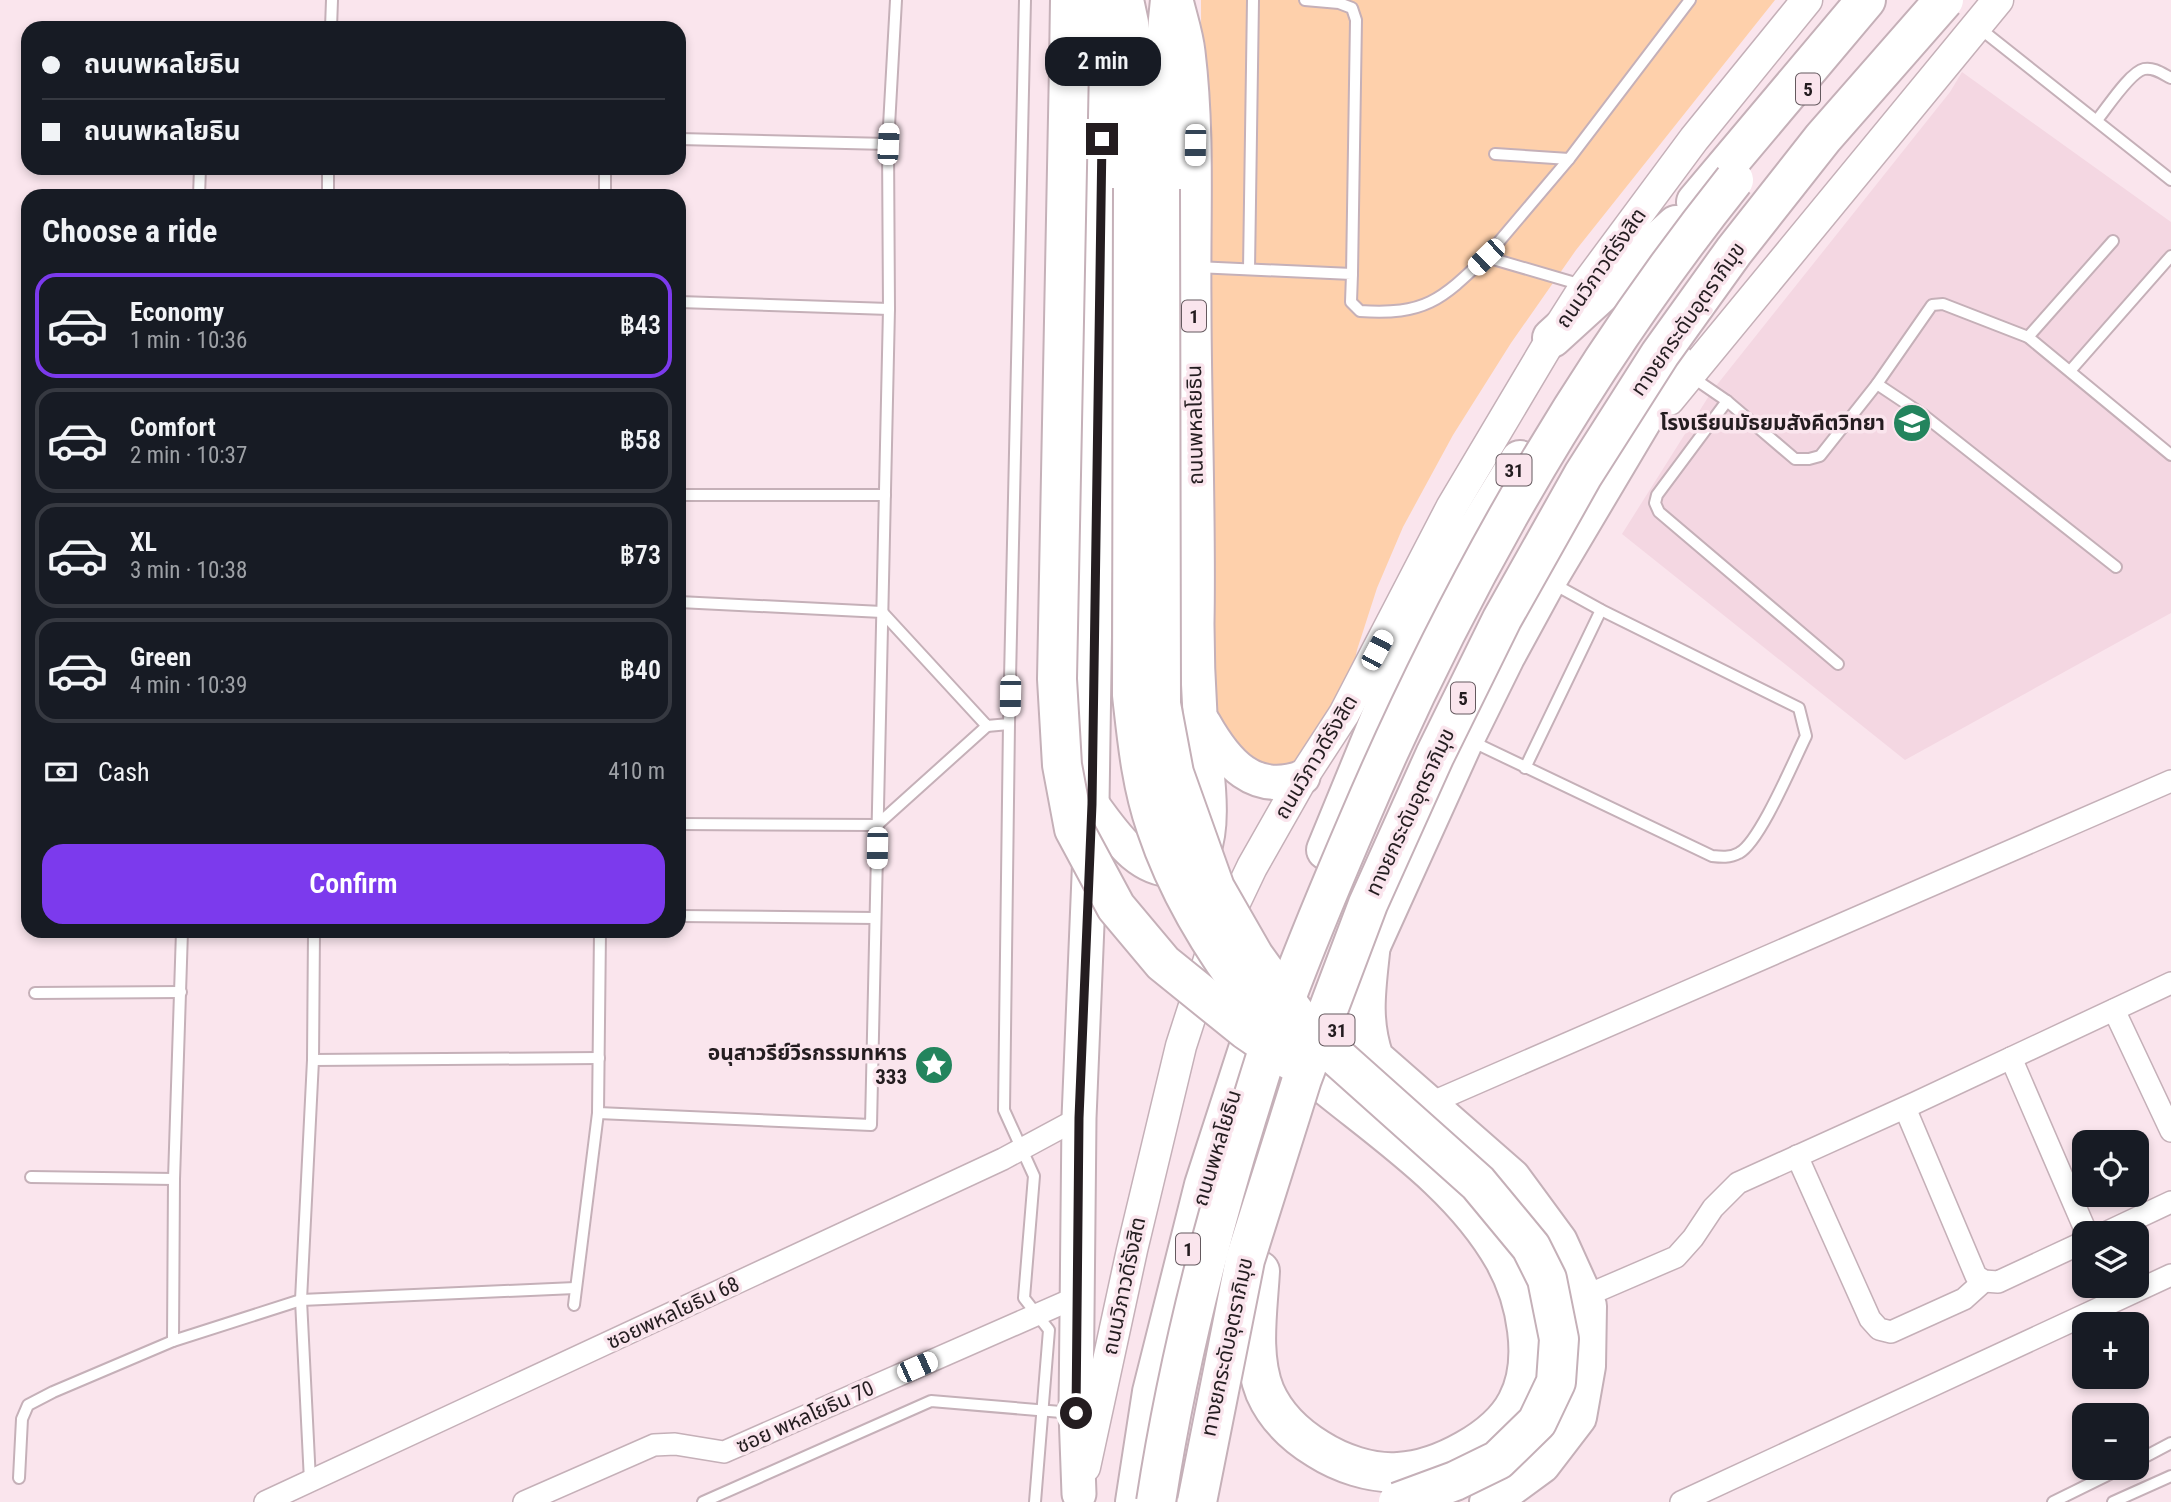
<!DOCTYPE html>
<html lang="en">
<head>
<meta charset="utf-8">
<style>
	:root { --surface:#171b24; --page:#20242c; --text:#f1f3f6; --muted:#9ea1a6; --line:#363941; --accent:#7c3aed }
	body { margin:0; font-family:"Roboto Condensed","Noto Sans Thai",sans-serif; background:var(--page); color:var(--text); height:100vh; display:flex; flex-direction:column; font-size:26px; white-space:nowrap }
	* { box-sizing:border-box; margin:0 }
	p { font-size:23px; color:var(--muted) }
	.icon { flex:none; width:38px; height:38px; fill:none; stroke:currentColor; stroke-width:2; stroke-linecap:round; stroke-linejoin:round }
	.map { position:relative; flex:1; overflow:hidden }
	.panel { position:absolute; left:21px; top:189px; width:665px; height:749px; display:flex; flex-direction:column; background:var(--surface); border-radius:21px; box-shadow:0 4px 10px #0003 }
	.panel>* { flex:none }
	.banner { position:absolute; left:21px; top:21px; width:665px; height:154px; border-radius:21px; box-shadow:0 4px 10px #0003; display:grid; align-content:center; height:154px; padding:0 21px; background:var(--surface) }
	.buttons { position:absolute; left:2072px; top:1130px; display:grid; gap:14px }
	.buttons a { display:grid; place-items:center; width:77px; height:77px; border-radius:14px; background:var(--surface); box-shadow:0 4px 10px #0003; font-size:35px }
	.end { position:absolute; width:32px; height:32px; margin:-16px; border:9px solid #241d20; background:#fff; box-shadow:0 0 0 4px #fff }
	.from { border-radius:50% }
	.bubble { position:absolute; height:49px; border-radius:21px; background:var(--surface); box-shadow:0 4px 10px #0003; font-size:23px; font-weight:600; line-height:49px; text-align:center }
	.car { position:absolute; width:21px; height:42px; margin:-21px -10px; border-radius:9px; box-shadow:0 0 5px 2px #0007; background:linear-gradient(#fff 24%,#345 0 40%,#fff 0 76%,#345 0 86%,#fff 0) }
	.banner b { display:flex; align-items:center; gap:24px; height:66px; font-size:26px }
	.banner b+b { border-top:2px solid var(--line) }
	.banner i { width:18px; height:18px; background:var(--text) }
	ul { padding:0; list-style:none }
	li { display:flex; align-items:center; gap:21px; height:105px; margin:0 14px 10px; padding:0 7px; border:4px solid var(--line); border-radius:21px }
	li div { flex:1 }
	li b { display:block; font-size:26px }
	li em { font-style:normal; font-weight:600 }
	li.on { border-color:var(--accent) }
	li>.icon { width:63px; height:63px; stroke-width:1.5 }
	h2 { padding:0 21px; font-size:32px; line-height:84px }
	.pay { display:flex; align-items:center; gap:18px; height:77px; padding:0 21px; font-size:26px }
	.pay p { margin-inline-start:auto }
	.action { display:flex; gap:14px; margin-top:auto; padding:14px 21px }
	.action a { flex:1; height:80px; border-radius:21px; background:var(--accent); color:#fff; font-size:28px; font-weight:600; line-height:80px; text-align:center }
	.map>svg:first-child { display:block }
	.built { fill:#f4d7e2 }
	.green { fill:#fed0ab }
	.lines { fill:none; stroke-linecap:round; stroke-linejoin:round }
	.lane-casing { stroke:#c5b0b8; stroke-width:14 }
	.street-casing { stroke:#c5b0b8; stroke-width:24 }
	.secondary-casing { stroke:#c5b0b8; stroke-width:33 }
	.primary-casing { stroke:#c5b0b8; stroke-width:37 }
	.highway-casing { stroke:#c5b0b8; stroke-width:42 }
	.lane { stroke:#fff; stroke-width:10 }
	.street { stroke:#fff; stroke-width:21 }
	.secondary { stroke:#fff; stroke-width:30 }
	.primary { stroke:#fff; stroke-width:33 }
	.highway { stroke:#fff; stroke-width:38 }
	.highway-bridge-casing { stroke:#c5b0b8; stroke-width:42; stroke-linecap:butt }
	.highway-bridge { stroke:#fff; stroke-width:38 }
	.route { stroke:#241d20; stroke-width:9 }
	.labels { text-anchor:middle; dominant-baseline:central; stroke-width:7; stroke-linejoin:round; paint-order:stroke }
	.shield { fill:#fae5ed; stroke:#64595e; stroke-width:2 }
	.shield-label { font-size:19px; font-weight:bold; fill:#241d20 }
	.street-label { font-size:21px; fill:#241d20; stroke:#fae5ed }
	.poi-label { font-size:21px; font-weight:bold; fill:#241d20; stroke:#fae5ed; text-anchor:end }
</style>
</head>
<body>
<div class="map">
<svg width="2171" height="1502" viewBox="0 0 2171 1502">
	<rect width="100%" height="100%" fill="#fae5ed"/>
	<path class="built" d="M1962 72 2171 222V256L2071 370 2171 455V613L1905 760 1622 534 1712 391 1950 92Z"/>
	<path class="green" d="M1201 0H1775L1576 250 1511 343 1453 435 1403 527 1377 588 1357 650 1344 714 1281 779 1228 759 1203 706Z"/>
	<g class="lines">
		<defs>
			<g id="lane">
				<path d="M1025 0 1009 724 1004 1110 1034 1176 1024 1298 1049 1330 1035 1502"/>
				<path d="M1305 0 1339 3 1352 8 1356 20 1352 274"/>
				<path d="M1978 27 2171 180"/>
				<path d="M331 28 332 0"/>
				<path d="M2097 120C2107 108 2130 72 2144 69 2154 67 2163 74 2171 78"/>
				<path d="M679 139 888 144"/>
				<path d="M1495 154 1569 159"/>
				<path d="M199 196 200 168"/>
				<path d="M328 196V168"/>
				<path d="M605 196V168"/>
				<path d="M1486 257 1569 159 1690 0"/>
				<path d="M1196 267 1352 274 1351 302 1360 311C1425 315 1440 301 1486 257L1582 285"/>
				<path d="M1249 269 1253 0"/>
				<path d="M679 302 889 309"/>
				<path d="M2028 337 2113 241"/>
				<path d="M2070 371 2171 256"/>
				<path d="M1692 377 1727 401 1795 459H1809L1820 456 1877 384 1922 414 2116 567"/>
				<path d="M1877 384 1932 305 1943 304 2028 337 2171 455"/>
				<path d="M1727 401 1657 495 1655 503 1659 512 1838 664"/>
				<path d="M679 495H885"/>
				<path d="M679 602 882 612 987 726 1009 724"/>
				<path d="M1471 741 1712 856C1721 857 1730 858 1739 853 1760 842 1794 760 1806 736L1799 708 1601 610 1552 583"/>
				<path d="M1525 768 1601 610"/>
				<path d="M679 824 877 825 987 726"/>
				<path d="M679 916 875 918"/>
				<path d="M35 993 181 992"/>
				<path d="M313 1060 599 1058"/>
				<path d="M598 1113 871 1125 889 309 888 144 896 0"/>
				<path d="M31 1177 174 1179"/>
				<path d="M574 1305 598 1113 600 931"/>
				<path d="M173 1341 174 1179 182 931"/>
				<path d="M2137 1461 2171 1443"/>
				<path d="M19 1478 22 1419 28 1405 53 1392 173 1341 301 1300 575 1288"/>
				<path d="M310 1481 301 1300 313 1060 314 931"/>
				<path d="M703 1502 931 1401 1073 1413"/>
				<path d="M2053 1502 2122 1468"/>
				<path d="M2113 1502 2171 1476"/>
			</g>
			<g id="street">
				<path d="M2114 1010 2171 1131"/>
				<path d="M2011 1058 2087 1234"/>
				<path d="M1426 1105 2171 781"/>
				<path d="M1905 1108 1976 1276 1984 1281 1998 1282 2084 1242"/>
				<path d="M1797 1156 1870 1319 1879 1329 1891 1332 1964 1299 1984 1281"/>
				<path d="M2103 1234 2171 1202"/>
				<path d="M1583 1297 1676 1257 1693 1238 1713 1208 1738 1183 1915 1103 2171 983"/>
				<path d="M265 1502 1003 1159 1079 1118"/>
				<path d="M524 1502 654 1445 675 1444 724 1452 1077 1297"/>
				<path d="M1681 1502 2171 1275"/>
			</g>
			<g id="secondary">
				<path d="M1669 400 1998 0"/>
				<path d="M1085 1467 1132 1250 1181 1046 1211 953 1252 867 1303 777 1344 714 1451 508 1552 338 1585 286 1694 139 1807 0"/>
			</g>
			<g id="primary">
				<path d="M1204 723C1226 762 1254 796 1303 777"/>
				<path d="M1092 804C1113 832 1140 876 1181 869 1181 869 1190 868 1191 867 1224 850 1203 745 1200 714 1198 684 1197 654 1197 624 1199 516 1194 408 1194 301 1193 217 1198 134 1188 52 1186 34 1180 17 1176 0"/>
				<path d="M1079 1494 1076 1413 1079 1118 1092 804 1104 0"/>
			</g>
			<g id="highway">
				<path d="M1124 0 1129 23 1133 188"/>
				<path d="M1069 66 1070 0"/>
				<path d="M1160 189 1164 59 1170 0"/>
				<path d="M1696 202 1866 0"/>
				<path d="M1552 338 1676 225"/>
				<path d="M1326 850 1388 699 1462 554 1520 460"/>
				<path d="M1371 943C1367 984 1360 1018 1374 1058L1511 1178 1558 1242 1587 1306 1586 1366 1577 1417 1541 1464 1489 1502"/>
				<path d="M1364 961 1465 738 1505 657 1547 580 1676 363"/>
				<path d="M1260 1271C1258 1309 1250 1355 1265 1392 1276 1417 1295 1435 1318 1449 1340 1463 1371 1474 1398 1472 1439 1470 1498 1439 1517 1402 1539 1361 1526 1298 1504 1259 1463 1186 1387 1135 1323 1083"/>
				<path d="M1135 1502 1152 1392 1204 1185 1263 1003"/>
			</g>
		</defs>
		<use href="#lane" class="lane-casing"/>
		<use href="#street" class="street-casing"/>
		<use href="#secondary" class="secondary-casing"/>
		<use href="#primary" class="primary-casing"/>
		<use href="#highway" class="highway-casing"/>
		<use href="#lane" class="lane"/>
		<use href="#street" class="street"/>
		<use href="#secondary" class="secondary"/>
		<use href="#primary" class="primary"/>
		<use href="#highway" class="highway"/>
		<defs>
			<g id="highway-bridge">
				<path d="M1069 66 1057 679 1062 765 1074 829 1116 907 1163 963 1246 1030 1290 1060"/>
				<path d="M1133 188 1132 695C1137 739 1141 784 1156 827 1182 905 1229 975 1282 1037"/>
				<path d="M1160 189 1161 704 1174 773 1215 888 1254 956 1308 1031 1478 1183 1531 1247 1547 1279 1559 1339 1556 1382 1537 1422 1498 1460 1455 1481 1398 1502"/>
				<path d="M1156 1502C1176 1372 1208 1243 1247 1117 1258 1082 1268 1047 1281 1012 1304 948 1331 885 1358 822 1455 594 1579 374 1734 180"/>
				<path d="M1197 1502 1245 1260 1302 1079 1368 904 1435 755 1502 619 1583 475 1660 354 1734 251 1823 138 1944 0"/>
			</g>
		</defs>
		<use href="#highway-bridge" class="highway-bridge-casing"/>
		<use href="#highway-bridge" class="highway-bridge"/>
	</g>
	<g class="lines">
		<path class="route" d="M1076 1413 1079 1118 1092 804 1102 139"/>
	</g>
	<defs>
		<symbol id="school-disc" viewBox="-11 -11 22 22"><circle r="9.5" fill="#23845d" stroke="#fae5ed"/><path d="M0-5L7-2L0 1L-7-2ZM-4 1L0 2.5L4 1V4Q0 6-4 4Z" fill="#fff"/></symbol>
		<symbol id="sight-disc" viewBox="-11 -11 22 22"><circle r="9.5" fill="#23845d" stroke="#fae5ed"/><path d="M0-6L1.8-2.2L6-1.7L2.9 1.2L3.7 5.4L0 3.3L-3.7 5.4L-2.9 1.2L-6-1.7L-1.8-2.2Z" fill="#fff"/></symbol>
	</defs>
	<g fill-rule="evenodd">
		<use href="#school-disc" x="1890" y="401" width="44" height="44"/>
		<use href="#sight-disc" x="912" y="1043" width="44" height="44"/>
	</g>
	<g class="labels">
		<g class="shield">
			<rect x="1796" y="73.5" width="24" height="31" rx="5"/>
			<rect x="1182" y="300.5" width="24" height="31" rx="5"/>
			<rect x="1496.5" y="454.5" width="35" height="31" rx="5"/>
			<rect x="1451" y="682.5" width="24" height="31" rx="5"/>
			<rect x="1319.5" y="1014.5" width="35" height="31" rx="5"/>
			<rect x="1176" y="1233.5" width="24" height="31" rx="5"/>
		</g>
		<g class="shield-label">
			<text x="1808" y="89">5</text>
			<text x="1194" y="316">1</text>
			<text x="1514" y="470">31</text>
			<text x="1463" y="698">5</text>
			<text x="1337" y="1030">31</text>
			<text x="1188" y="1249">1</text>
		</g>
		<g class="street-label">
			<text transform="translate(1601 268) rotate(-55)">ถนนวิภาวดีรังสิต</text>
			<text transform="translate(1688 319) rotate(-55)">ทางยกระดับอุตราภิมุข</text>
			<text transform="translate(1195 425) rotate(-91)">ถนนพหลโยธิน</text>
			<text transform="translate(1316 757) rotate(-59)">ถนนวิภาวดีรังสิต</text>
			<text transform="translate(1410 812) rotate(-65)">ทางยกระดับอุตราภิมุข</text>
			<text transform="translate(1217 1148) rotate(-73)">ถนนพหลโยธิน</text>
			<text transform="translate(1124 1286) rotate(-78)">ถนนวิภาวดีรังสิต</text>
			<text transform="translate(673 1313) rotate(-25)">ซอยพหลโยธิน 68</text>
			<text transform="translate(1227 1347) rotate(-78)">ทางยกระดับอุตราภิมุข</text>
			<text transform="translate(805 1417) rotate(-24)">ซอย พหลโยธิน 70</text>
		</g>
		<g class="poi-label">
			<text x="1885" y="423">โรงเรียนมัธยมสังคีตวิทยา</text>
			<text x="907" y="1053">อนุสาวรีย์วีรกรรมทหาร<tspan x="907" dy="24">333</tspan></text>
		</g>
	</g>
</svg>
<div class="buttons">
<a><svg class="icon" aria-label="locate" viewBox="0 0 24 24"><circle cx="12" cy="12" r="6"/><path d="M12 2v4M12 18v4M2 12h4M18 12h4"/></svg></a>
<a><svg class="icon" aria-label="layers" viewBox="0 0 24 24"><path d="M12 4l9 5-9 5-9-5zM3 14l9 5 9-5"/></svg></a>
<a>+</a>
<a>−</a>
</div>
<i class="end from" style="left:1076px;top:1413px"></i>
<i class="end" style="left:1102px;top:139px"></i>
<div class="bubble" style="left:1045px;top:37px;width:116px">2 min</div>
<i class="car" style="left:888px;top:144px;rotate:3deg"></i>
<i class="car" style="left:1195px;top:145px;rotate:181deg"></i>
<i class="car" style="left:1486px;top:257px;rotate:226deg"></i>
<i class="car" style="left:1377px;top:650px;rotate:28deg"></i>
<i class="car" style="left:1010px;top:696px;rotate:181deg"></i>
<i class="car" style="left:877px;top:848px;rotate:181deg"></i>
<i class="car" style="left:917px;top:1367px;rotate:66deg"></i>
<div class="banner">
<b><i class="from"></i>ถนนพหลโยธิน</b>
<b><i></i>ถนนพหลโยธิน</b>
</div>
<section class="panel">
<h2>Choose a ride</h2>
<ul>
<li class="on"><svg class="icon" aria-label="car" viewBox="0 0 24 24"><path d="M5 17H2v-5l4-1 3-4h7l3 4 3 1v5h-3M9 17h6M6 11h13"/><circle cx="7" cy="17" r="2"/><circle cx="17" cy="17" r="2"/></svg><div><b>Economy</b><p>1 min · 10:36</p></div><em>฿43</em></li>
<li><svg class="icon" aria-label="car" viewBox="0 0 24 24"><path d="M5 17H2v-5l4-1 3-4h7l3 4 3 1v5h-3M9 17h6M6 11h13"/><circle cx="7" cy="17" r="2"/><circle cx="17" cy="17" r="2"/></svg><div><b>Comfort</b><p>2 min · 10:37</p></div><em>฿58</em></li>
<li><svg class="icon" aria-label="car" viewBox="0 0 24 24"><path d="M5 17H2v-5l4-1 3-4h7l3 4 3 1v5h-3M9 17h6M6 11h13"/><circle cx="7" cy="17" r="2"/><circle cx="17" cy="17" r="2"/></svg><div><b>XL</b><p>3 min · 10:38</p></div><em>฿73</em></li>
<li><svg class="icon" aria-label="car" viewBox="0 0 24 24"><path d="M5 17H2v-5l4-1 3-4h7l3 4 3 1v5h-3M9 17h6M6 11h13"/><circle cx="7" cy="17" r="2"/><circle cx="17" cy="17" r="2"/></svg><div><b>Green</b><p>4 min · 10:39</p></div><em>฿40</em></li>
</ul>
<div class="pay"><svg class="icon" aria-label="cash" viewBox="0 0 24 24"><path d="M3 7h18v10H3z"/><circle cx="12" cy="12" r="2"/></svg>Cash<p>410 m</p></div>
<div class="action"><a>Confirm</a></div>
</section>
</div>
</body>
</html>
